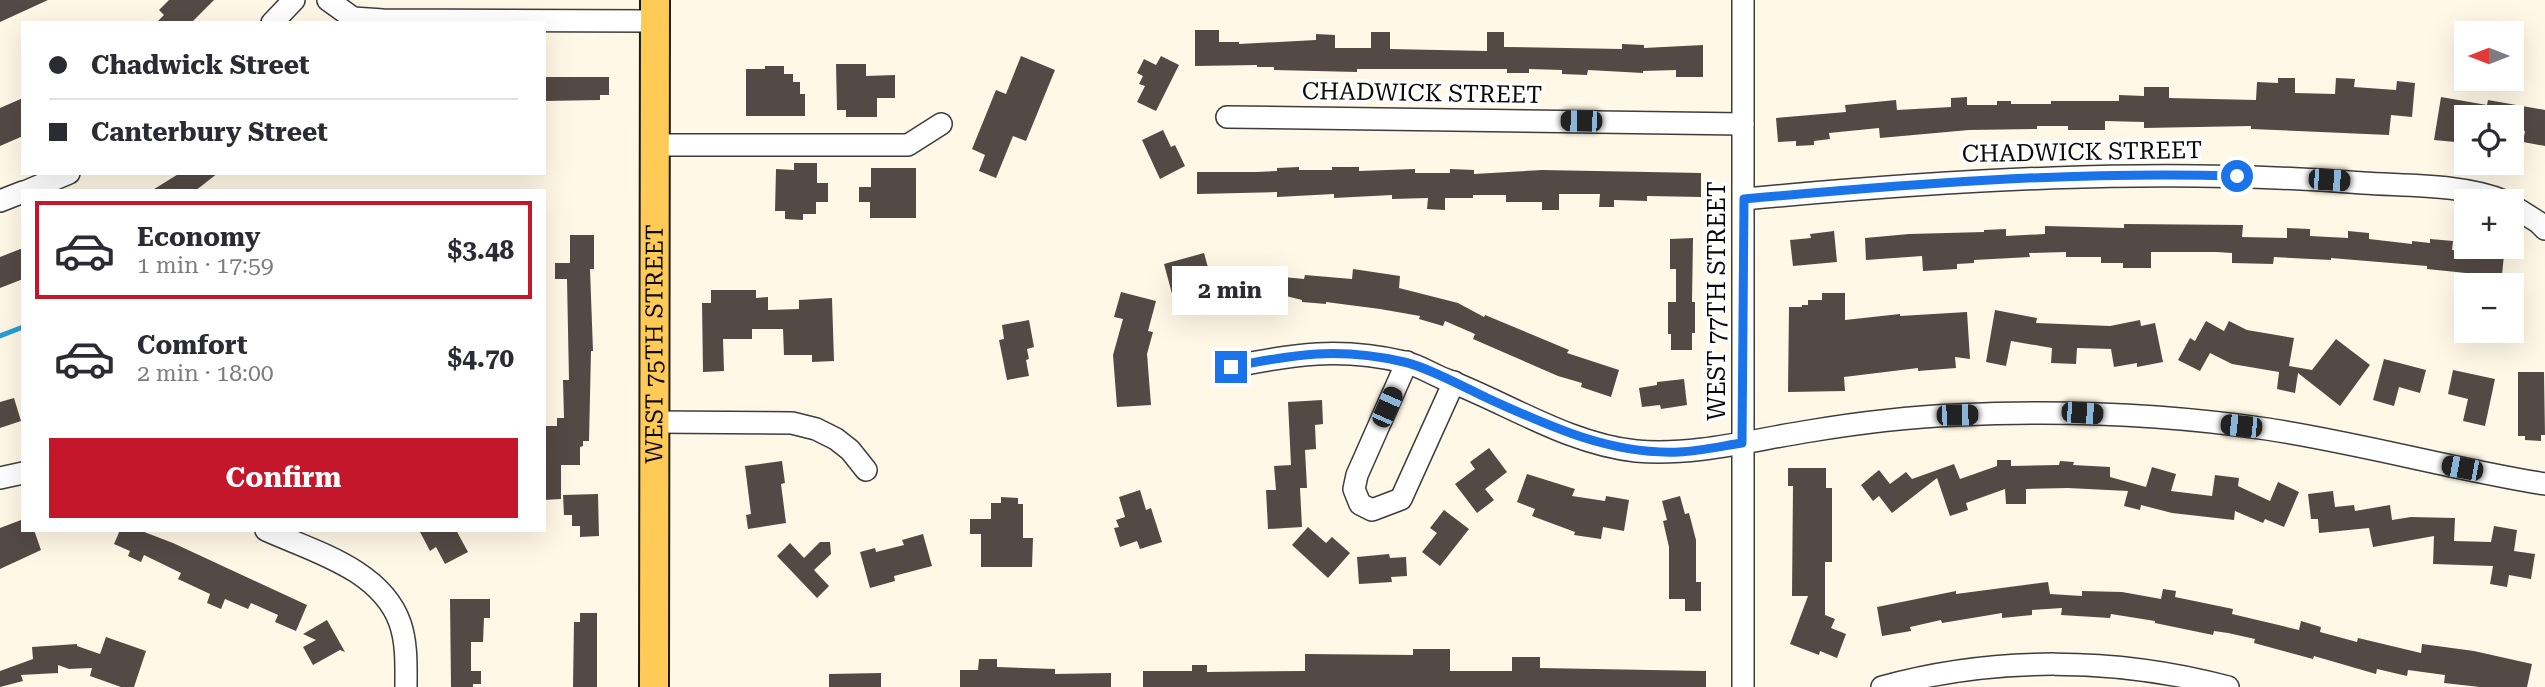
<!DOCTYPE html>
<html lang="en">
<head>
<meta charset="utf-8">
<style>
	:root { --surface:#fff; --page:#f7f7f7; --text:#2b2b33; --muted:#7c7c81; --line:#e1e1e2; --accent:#c4172c }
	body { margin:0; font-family:"Roboto Serif",serif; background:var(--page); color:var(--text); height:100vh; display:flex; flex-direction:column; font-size:26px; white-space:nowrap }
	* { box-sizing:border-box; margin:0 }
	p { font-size:23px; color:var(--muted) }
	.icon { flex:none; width:38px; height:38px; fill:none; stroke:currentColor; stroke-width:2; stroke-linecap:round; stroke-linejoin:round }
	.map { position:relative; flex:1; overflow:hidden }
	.panel { position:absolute; left:21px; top:189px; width:525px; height:343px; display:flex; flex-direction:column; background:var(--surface); border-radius:0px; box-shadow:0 7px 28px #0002 }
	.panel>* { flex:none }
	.hud { position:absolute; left:21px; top:21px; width:525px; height:154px; border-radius:0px; box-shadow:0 7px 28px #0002; display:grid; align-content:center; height:154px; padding:0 28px; background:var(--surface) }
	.needle { width:46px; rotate:270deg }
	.controls { position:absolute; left:2454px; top:21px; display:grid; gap:14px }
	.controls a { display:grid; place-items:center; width:70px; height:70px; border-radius:0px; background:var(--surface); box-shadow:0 7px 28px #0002; font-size:35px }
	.end { position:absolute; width:32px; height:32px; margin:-16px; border:9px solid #1a73e8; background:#fff; box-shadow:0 0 0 4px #fff }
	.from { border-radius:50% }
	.bubble { position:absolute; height:49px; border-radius:0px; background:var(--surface); box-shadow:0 7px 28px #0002; font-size:23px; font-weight:700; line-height:49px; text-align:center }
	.car { position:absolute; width:21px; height:42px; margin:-21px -10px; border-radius:9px; box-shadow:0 0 5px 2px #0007; background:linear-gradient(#222 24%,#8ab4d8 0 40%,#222 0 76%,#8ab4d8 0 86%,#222 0) }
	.hud b { display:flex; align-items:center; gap:24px; height:66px; font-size:26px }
	.hud b+b { border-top:2px solid var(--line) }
	.hud i { width:18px; height:18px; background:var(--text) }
	ul { padding:12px 0 0; list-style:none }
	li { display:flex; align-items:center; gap:21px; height:98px; margin:0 14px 10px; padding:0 14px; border:4px solid transparent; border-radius:0px }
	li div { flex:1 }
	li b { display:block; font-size:26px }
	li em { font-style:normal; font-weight:700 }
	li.selected { border-color:var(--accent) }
	li>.icon { width:63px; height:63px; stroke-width:1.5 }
	.cta { display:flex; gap:14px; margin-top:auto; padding:14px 28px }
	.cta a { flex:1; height:80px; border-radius:0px; background:var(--accent); color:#fff; font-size:28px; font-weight:700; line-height:80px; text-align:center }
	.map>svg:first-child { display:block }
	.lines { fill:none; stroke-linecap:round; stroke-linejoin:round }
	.stream { stroke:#269ed9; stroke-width:5 }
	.building { fill:#534a45 }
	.minor-casing { stroke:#3d3d3d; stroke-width:24 }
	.major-casing { stroke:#1b1b1b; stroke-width:32 }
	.minor { stroke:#fff; stroke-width:21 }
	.major { stroke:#ffca56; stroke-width:28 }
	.route { stroke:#1a73e8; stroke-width:9 }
	.labels { text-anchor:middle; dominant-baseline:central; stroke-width:7; stroke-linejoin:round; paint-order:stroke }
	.street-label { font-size:24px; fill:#0a0a0a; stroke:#fff }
</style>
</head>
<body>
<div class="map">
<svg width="2545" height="687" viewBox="0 0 2545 687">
	<rect width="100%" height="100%" fill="#fff8e6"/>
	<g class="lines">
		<path class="stream" d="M0 336 23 327"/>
	</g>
	<g class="building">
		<path d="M0 0H48L0 22Z"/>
		<path d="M169 0H214L191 23H156L164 15 159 10Z"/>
		<path d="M1195 30H1219V42H1239V44L1316 40V34L1335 35V48H1371V32H1390V49L1487 51V32H1504V47L1622 49V44L1644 45V48L1703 45V77H1676V70L1643 71V73L1588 70 1587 75 1562 74V70L1529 69V73H1507V69H1357V72L1274 70V67H1257V65L1195 66Z"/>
		<path d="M1021 56 1055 70 1026 141 1013 136 996 178 979 171 985 155 972 149 996 90 1006 94Z"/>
		<path d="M1161 56 1179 65 1156 111 1137 102 1145 86 1139 84 1143 76 1137 73 1144 59 1156 65Z"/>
		<path d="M836 64H866V76L895 75V98H877V117H846V110H837Z"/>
		<path d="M765 66H784V74H793V82H800V94H805V116H746V69H765Z"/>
		<path d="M544 77H609V95H600V100L544 101Z"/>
		<path d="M2278 78H2295V93L2335 94 2336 78 2355 79 2354 87 2396 90 2397 81 2415 83 2412 117 2391 115 2389 135 2251 129V126L2144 128V122L2105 121V130H2068V126H2037V129L1969 130 1880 138 1879 128 1829 133 1830 139 1814 141V145L1796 146V141L1778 142 1776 118 1846 112 1845 105 1896 100 1897 110 1951 107V98L1967 97V105H1997V101H2011V104H2051V101H2119V95L2144 96V87H2169V98L2256 100 2257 82 2278 83Z"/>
		<path d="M2441 97 2487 105 2488 100 2545 110V146L2523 142 2525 131 2511 129V117H2466V143L2434 140Z"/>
		<path d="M23 98V136L0 146V108Z"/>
		<path d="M1163 130 1171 147 1175 145 1185 166 1160 179 1142 140Z"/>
		<path d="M794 163H817V183H828V202H816V214H803V220L785 219V211H775L776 169 794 170Z"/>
		<path d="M1299 167V170H1332V167H1359V171L1415 169V173H1450V169L1474 170V174L1542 170 1701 173V197L1647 196V201L1614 200V207H1599L1600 194H1559V210H1542V202H1506V195H1473V198H1445V210L1427 209 1428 198 1392 199V195L1334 198V194L1277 197V192L1197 194V172H1257L1277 171V168Z"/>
		<path d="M871 168H916V218H870V202H859V187H871Z"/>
		<path d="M180 173H218L195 191H151Z"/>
		<path d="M2124 224 2243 225 2242 237 2287 238V228L2310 229V236L2348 238V231L2369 233V239L2412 244V241L2430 243V239L2453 241 2452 250 2504 255 2501 285H2465L2466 273 2427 269V266L2331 258V260L2274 257 2273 264 2232 263V253L2216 252H2151V268H2123V263H2101V257H2066V252L2029 253 2030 257 1974 260V263L1957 264V269L1923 271 1922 256 1866 260 1865 238 1909 234 1984 232V230L2006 229V236L2045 234V226L2124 228Z"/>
		<path d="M1834 231 1837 262 1793 266 1790 240 1811 238 1810 234Z"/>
		<path d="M570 235H594V269H590L593 351H591L589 441H583V446L580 447V465H561V499L544 500V426H557V418H564L563 380H569L567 279H555V263H570Z"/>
		<path d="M1693 238 1692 302H1695V333H1692V350H1671V334H1668V302H1676V269H1670V239Z"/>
		<path d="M23 248V279L0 288V257Z"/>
		<path d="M1204 253 1209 271 1274 269 1273 276 1304 279 1305 275 1352 279 1353 269 1400 276 1399 288 1458 303 1484 317 1485 315 1569 350 1567 353 1619 370 1611 397 1581 387 1582 383 1558 376 1473 339 1475 334 1445 321 1443 326 1419 319 1420 316 1380 309 1326 302V304L1302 302V300L1286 296H1242V293L1226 292 1227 280 1190 290 1193 300 1175 305 1164 264Z"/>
		<path d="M711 290H756V298L768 297V310L799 309V300L832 298 834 361 812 362V355H784L783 329H752V339H723L724 371 703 372 702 303H711Z"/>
		<path d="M1121 292 1156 301 1148 331 1153 332 1147 354 1151 405 1117 407 1113 355 1123 319 1114 317Z"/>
		<path d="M1822 293H1845V320L1900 314V316L1967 312 1970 359 1955 357 1956 368 1918 371V368L1844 377 1845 391 1788 392 1789 307H1802V305H1808V300H1822Z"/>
		<path d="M1995 310 2037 318 2036 323 2110 326 2140 320 2141 326 2155 323 2163 362 2137 367V363L2114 367 2111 349 2077 348 2076 364 2051 363 2052 348 2011 341 2006 366 1986 362Z"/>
		<path d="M1029 320 1034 347 1027 349 1029 359 1026 360 1029 376 1007 380 999 340 1004 339 1002 325Z"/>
		<path d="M2206 321 2224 331 2229 321 2247 330 2294 338 2289 366 2312 370 2336 339 2370 365 2340 406 2298 373 2295 393 2277 389 2279 372 2232 364 2210 353 2200 371 2178 360 2190 338 2195 341Z"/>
		<path d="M2384 359 2426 370 2420 393 2399 387 2394 406 2373 400Z"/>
		<path d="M2453 370 2495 379 2485 426 2463 421 2468 399 2448 394Z"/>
		<path d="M2518 372H2544L2545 435H2541V441L2525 440V436H2518Z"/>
		<path d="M1684 379 1687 405 1661 409 1660 405 1642 407 1639 388 1657 385V382Z"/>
		<path d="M14 398 21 421 0 428V402Z"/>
		<path d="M1322 400 1323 424 1315 425 1316 449 1305 450 1307 488H1300L1302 527 1268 529 1266 490H1276L1274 466 1291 465 1288 402Z"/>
		<path d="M1489 448 1507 472 1485 489 1494 500 1477 513 1455 484 1475 469 1470 462Z"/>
		<path d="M1997 460H2011V466L2059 465 2060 461 2074 462 2073 465 2110 467V477L2146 487 2152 467 2176 474 2171 491 2212 496 2215 475 2239 478 2238 486 2270 501 2278 482 2299 492 2284 527 2265 519 2263 523 2235 511 2234 520 2172 513 2141 505 2140 510 2124 506 2128 491 2068 488 2026 489V504H2006L2005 489 1966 503 1968 510 1950 516 1937 478 1892 513 1879 496 1873 501 1861 485 1879 470 1890 484 1906 472 1912 479 1954 464 1960 479 1997 466Z"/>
		<path d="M782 461 785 483 781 484 786 523 748 529 746 515 751 514 745 466Z"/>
		<path d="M1788 468H1826V488H1832V562H1825V615L1835 619 1831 628 1846 634 1837 658 1820 651 1819 655 1790 644 1808 596H1792L1793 486H1788Z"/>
		<path d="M1527 474 1575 489 1572 496 1605 501 1606 496 1629 500 1624 531 1603 527 1601 539 1574 535 1575 532 1532 516 1535 509 1517 502Z"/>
		<path d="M1140 490 1146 510 1151 508 1162 542 1140 549 1137 541 1120 547 1114 528 1119 527 1116 520 1125 517 1119 497Z"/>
		<path d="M2333 491 2335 507 2354 505 2355 511 2390 505 2392 520 2411 517 2455 518 2454 541 2491 542 2494 526 2517 530 2514 551 2535 554 2531 579 2509 575 2507 587 2490 584 2493 566 2433 564 2434 536 2373 547 2369 528 2319 533 2318 519H2311L2308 494Z"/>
		<path d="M598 494 599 536 580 537V526H572V515H564L563 495Z"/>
		<path d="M1680 496 1685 514 1689 513 1696 540V582H1701V611H1685V599H1669V547L1663 521 1667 520 1662 501Z"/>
		<path d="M1001 497 1018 498V504H1023V538H1033L1032 567H981V534H970V519H991V503H1001Z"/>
		<path d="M1444 510 1469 529 1440 566 1422 552 1437 533 1430 528Z"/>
		<path d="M21 520 23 530H34L41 550 0 569V528Z"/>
		<path d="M1308 527 1326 543 1332 537 1350 553 1328 578 1292 545Z"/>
		<path d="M120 530H139L173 543 307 605 296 631 275 622 278 615 251 603 248 609 225 599 221 609 207 603 210 594 178 579 181 573 144 555 141 562 128 556 130 551 114 544Z"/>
		<path d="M419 530H456L468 552 445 564 436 547 430 551Z"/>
		<path d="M923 534 932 566 894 576 895 581 870 588 860 552 875 548 876 552 904 545 902 540Z"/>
		<path d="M820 542H830L831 554 814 570 829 586 817 598 777 556 790 543 804 558Z"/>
		<path d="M1389 554 1390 558 1406 557 1407 576 1391 577 1392 582 1359 584 1357 557Z"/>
		<path d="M2048 582 2050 594 2082 596V591L2122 592 2161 599 2163 589 2176 591 2175 597 2233 609 2232 614 2299 630 2301 621 2321 627 2320 632 2357 642 2358 638 2421 653 2422 644 2474 651 2532 664 2527 687H2480L2444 683 2445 675 2408 670 2407 676 2377 669 2376 674 2314 656 2313 659 2254 643 2255 639 2228 633 2214 631 2213 635 2155 623V621L2111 614 2110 618 2061 615 2062 608 2032 610V615L2002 618V613L1942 623 1941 620 1910 627 1911 631 1882 636 1877 607 1956 591V594Z"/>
		<path d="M450 599H490V618H484L483 642H471V671H481V684H473V687H451Z"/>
		<path d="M580 613H597V687H573L574 622H580Z"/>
		<path d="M327 620 345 652 340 650 313 665 303 647 316 640 303 634Z"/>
		<path d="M106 637 146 651 134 687H121L90 676 92 668 69 669 58 665V673L21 675 23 681 0 687V671L33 659 32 647 77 644V646L100 654Z"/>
		<path d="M1413 649H1450V671H1512V657H1540V668L1706 671V687H1143V671H1192V665H1207V672L1305 671V654L1413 655Z"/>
		<path d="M979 659H997V667L1055 669V674L1111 673V687H960V670H978Z"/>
		<path d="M881 673V687H829V674Z"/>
	</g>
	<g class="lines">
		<defs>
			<g id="minor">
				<path d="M328 0 353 18 383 20 654 21"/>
				<path d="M272 23 294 0"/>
				<path d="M1227 117 1743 124"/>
				<path d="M654 145H908L941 124"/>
				<path d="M27 191 69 173"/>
				<path d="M1744 199C1950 180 2156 167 2363 183 2406 186 2464 184 2504 201"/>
				<path d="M0 201 23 192"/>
				<path d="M2511 205 2538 222 2545 229"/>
				<path d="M1407 362 1357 475 1354 489 1360 504 1372 510 1401 499 1454 382"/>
				<path d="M1231 367C1293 354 1341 347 1404 362 1419 365 1433 375 1447 380 1509 404 1569 444 1636 451 1695 456 1752 440 1810 431 1858 423 1908 417 1957 415 2060 410 2165 414 2267 429 2360 443 2452 469 2545 484"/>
				<path d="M653 422 792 423 816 429 836 439 850 450 866 470"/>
				<path d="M0 478 23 473"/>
				<path d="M266 530C312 551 381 569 400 623 407 643 406 666 406 687"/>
				<path d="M1743 687V0"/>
				<path d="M1882 687C1994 656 2116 657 2228 687"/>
			</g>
			<g id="major">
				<path id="s1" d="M654 687 655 0"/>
			</g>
		</defs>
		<use href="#minor" class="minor-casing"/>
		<use href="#major" class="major-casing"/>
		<use href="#minor" class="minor"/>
		<use href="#major" class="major"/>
	</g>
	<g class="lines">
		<path class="route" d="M1231 367C1295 354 1339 347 1404 362 1427 367 1464 387 1487 398 1549 426 1610 455 1679 452 1701 451 1722 446 1742 443L1744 199C1908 184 2072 171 2237 176"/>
	</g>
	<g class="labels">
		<g class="street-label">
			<text transform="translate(1422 93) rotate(1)">CHADWICK STREET</text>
			<text transform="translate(2082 152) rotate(-1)">CHADWICK STREET</text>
			<text transform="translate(1717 301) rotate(-90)">WEST 77TH STREET</text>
			<text stroke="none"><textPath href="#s1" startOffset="343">WEST 75TH STREET</textPath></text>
		</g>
	</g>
</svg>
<div class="controls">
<a><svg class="needle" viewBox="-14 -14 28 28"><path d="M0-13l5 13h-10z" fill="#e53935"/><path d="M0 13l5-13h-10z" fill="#7c7c81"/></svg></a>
<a><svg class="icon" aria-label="locate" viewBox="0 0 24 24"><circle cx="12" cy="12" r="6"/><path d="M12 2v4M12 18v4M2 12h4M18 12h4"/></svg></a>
<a>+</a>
<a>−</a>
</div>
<i class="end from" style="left:2237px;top:176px"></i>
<i class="end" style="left:1231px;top:367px"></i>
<div class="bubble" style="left:1172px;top:266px;width:116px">2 min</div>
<i class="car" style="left:1581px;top:121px;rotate:271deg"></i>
<i class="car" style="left:2329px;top:180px;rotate:94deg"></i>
<i class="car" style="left:1387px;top:407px;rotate:24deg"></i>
<i class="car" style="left:2082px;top:413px;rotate:94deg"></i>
<i class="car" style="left:1957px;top:415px;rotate:89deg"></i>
<i class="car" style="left:2241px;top:426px;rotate:276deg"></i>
<i class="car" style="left:2462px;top:468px;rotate:281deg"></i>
<div class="hud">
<b><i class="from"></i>Chadwick Street</b>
<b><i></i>Canterbury Street</b>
</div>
<section class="panel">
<ul>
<li class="selected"><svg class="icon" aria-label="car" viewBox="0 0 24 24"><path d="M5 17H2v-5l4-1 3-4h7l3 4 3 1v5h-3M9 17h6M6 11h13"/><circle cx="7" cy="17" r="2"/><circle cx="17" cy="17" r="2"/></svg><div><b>Economy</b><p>1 min · 17:59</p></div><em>$3.48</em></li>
<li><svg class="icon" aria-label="car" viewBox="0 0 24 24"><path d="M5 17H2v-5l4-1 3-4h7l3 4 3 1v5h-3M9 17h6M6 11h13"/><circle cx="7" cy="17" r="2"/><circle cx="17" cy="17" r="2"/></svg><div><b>Comfort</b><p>2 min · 18:00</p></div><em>$4.70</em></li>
</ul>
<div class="cta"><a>Confirm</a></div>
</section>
</div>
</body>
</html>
